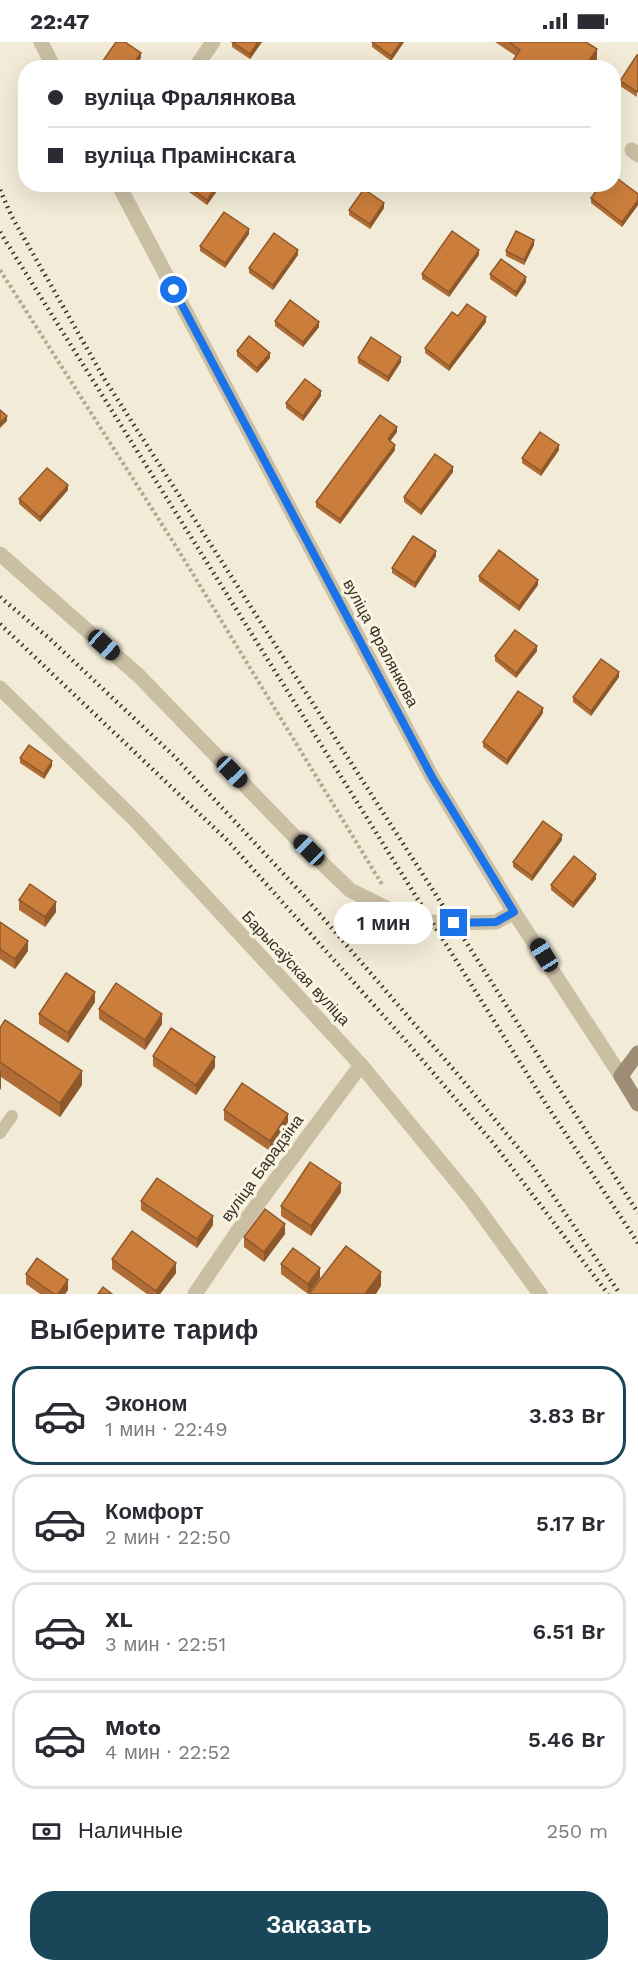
<!DOCTYPE html>
<html lang="ru">
<head>
<meta charset="utf-8">
<style>
	:root { --surface:#fff; --page:#f2f2f3; --text:#2b2b33; --muted:#7c7c81; --line:#e1e1e2; --accent:#194658 }
	body { margin:0; font-family:"Work Sans",sans-serif; background:var(--page); color:var(--text); height:100vh; display:flex; flex-direction:column; font-size:22px; white-space:nowrap }
	* { box-sizing:border-box; margin:0 }
	p { font-size:20px; color:var(--muted) }
	.icon { flex:none; width:33px; height:33px; fill:none; stroke:currentColor; stroke-width:2; stroke-linecap:round; stroke-linejoin:round }
	.map { position:relative; height:1252px; overflow:hidden }
	.sheet { display:flex; flex-direction:column; background:var(--surface); flex:1 }
	.sheet>* { flex:none }
	.top-card { position:absolute; left:18px; top:18px; width:603px; height:132px; border-radius:24px; box-shadow:0 6px 24px #0002; display:grid; align-content:center; height:132px; padding:0 30px; background:var(--surface) }
	.end { position:absolute; width:27px; height:27px; margin:-14px; border:8px solid #1a73e8; background:#fff; box-shadow:0 0 0 3px #fff }
	.from { border-radius:50% }
	.bubble { position:absolute; height:42px; border-radius:21px; background:var(--surface); box-shadow:0 6px 24px #0002; font-size:20px; font-weight:600; line-height:42px; text-align:center }
	.car { position:absolute; width:18px; height:36px; margin:-18px -9px; border-radius:8px; box-shadow:0 0 4px 2px #0007; background:linear-gradient(#222 24%,#8ab4d8 0 40%,#222 0 76%,#8ab4d8 0 86%,#222 0) }
	.top-card b { display:flex; align-items:center; gap:21px; height:57px; font-size:22px }
	.top-card b+b { border-top:2px solid var(--line) }
	.top-card i { width:15px; height:15px; background:var(--text) }
	ul { padding:0; list-style:none }
	li { display:flex; align-items:center; gap:18px; height:99px; margin:0 12px 9px; padding:0 18px; border:3px solid var(--line); border-radius:24px }
	li div { flex:1 }
	li b { display:block; font-size:22px }
	li em { font-style:normal; font-weight:600 }
	li.current { border-color:var(--accent) }
	li>.icon { width:54px; height:54px; stroke-width:1.5 }
	h2 { padding:0 30px; font-size:27px; line-height:72px }
	.pay { display:flex; align-items:center; gap:15px; height:66px; padding:0 30px; font-size:22px }
	.pay p { margin-inline-start:auto }
	.cta { display:flex; gap:12px; margin-top:auto; padding:12px 30px }
	.cta a { flex:1; height:69px; border-radius:24px; background:var(--accent); color:#fff; font-size:24px; font-weight:600; line-height:69px; text-align:center }
	.status { display:flex; justify-content:space-between; align-items:center; height:42px; padding:0 30px; background:var(--surface); direction:ltr }
	.status svg { height:16px; fill:currentColor }
	.map>svg:first-child { display:block }
	.lines { fill:none; stroke-linecap:round; stroke-linejoin:round }
	.path { stroke:#b6a88d; stroke-width:4; stroke-dasharray:3 3; stroke-linecap:butt }
	.lane { stroke:#cabea3; stroke-width:12 }
	.street { stroke:#cabea3; stroke-width:15 }
	.secondary { stroke:#9e8d74; stroke-width:15 }
	.rail { stroke:#352e25; stroke-width:4.5; stroke-dasharray:1.5 4.5; stroke-linecap:butt }
	.wall { fill:#af6c34 }
	.shaded-wall { fill:#8e582a }
	.building { fill:#cb7e3c; stroke:#8e582a; stroke-width:1.5 }
	.route { stroke:#1a73e8; stroke-width:8 }
	.labels { text-anchor:middle; dominant-baseline:central; stroke-width:6; stroke-linejoin:round; paint-order:stroke }
	.street-label { font-size:16px; fill:#352e25; stroke:#faf4e3 }
</style>
</head>
<body>
<div class="status"><b>22:47</b><svg viewBox="0 0 49 12"><path d="M0 12V9h3v3zM5 12V6h3v6zM10 12V3h3v9zM15 12V0h3v12zM26 1h20v11H26zM47 4h2v5h-2z"/></svg></div>
<div class="map">
<svg width="638" height="1252" viewBox="0 0 638 1252">
	<rect width="100%" height="100%" fill="#f2ebd7"/>
	<g class="lines">
		<path class="path" d="M0 228 177 506 383 844"/>
		<path class="lane" d="M0 1091 12 1074"/>
		<g class="street">
			<path d="M41 0 54 26"/>
			<path d="M195 26 213 0"/>
			<path d="M632 108 638 113"/>
			<path d="M118 142 432 735 514 870 621 1034"/>
			<path d="M0 512 139 634 295 795 350 848 400 873 433 880 454 881 496 880 514 870"/>
			<path d="M0 646 136 779 361 1023 471 1157 540 1252"/>
			<path d="M195 1252 240 1186 361 1023"/>
		</g>
		<path class="secondary" d="M638 1011 621 1034 638 1062"/>
		<g class="rail">
			<path d="M0 148 12 175 105 338 454 881 638 1171"/>
			<path d="M0 190 546 1062 638 1201"/>
			<path d="M0 555 50 597 174 714 305 855 460 1035 533 1124 620 1252"/>
			<path d="M0 582 228 799 406 999 494 1102 608 1252"/>
		</g>
	</g>
	<g class="wall">
		<path d="M232 0H262L250 17 232 5Z"/>
		<path d="M372 0H404L391 19 372 5Z"/>
		<path d="M495 0H586L597 17 591 26H508L516 14Z"/>
		<path d="M637 13V55L620 44V39Z"/>
		<path d="M191 142H222L207 163 189 150V145Z"/>
		<path d="M638 152V163L622 185 591 161V156Z"/>
		<path d="M384 166 370 187 349 173V168Z"/>
		<path d="M249 192 225 226 200 209V204Z"/>
		<path d="M534 203 524 223 506 214V209Z"/>
		<path d="M298 213 273 248 249 231V226Z"/>
		<path d="M479 213 449 255 422 237V232Z"/>
		<path d="M490 232 526 240 516 255 490 237Z"/>
		<path d="M458 274 486 280 449 329 425 311V306Z"/>
		<path d="M275 279 319 285 303 305 275 284Z"/>
		<path d="M237 309 270 316 257 331 237 314Z"/>
		<path d="M358 316 401 320 388 340 358 321Z"/>
		<path d="M321 354 303 379 286 366V361Z"/>
		<path d="M397 390 390 399 395 408 340 482 316 465V460Z"/>
		<path d="M559 408 541 434 522 421V416Z"/>
		<path d="M453 430 421 473 404 460V455Z"/>
		<path d="M68 448 40 480 19 462V457Z"/>
		<path d="M436 514 415 546 392 531V526Z"/>
		<path d="M479 534 538 543 519 569 479 539Z"/>
		<path d="M537 609 516 636 495 619V614Z"/>
		<path d="M619 635 591 674 573 660V655Z"/>
		<path d="M543 671 507 723 483 705V700Z"/>
		<path d="M20 716 52 724 44 737 20 721Z"/>
		<path d="M562 798 532 839 513 825V820Z"/>
		<path d="M596 837 573 866 551 848V843Z"/>
		<path d="M19 858 56 870 45 885 19 868Z"/>
		<path d="M0 880 28 909 15 927 0 917Z"/>
		<path d="M95 960 68 1001 39 982V972Z"/>
		<path d="M99 967 162 982 145 1008 99 977Z"/>
		<path d="M0 986 82 1043 60 1075 1 1035V1046L0 1048Z"/>
		<path d="M153 1014 215 1025 196 1053 153 1024Z"/>
		<path d="M224 1068 288 1082 270 1109 224 1078Z"/>
		<path d="M341 1150 311 1194 281 1174V1164Z"/>
		<path d="M141 1159 213 1183 197 1206 141 1168Z"/>
		<path d="M285 1192 264 1220 244 1205V1195Z"/>
		<path d="M112 1217 176 1231 160 1252H147L112 1227Z"/>
		<path d="M281 1222 320 1236 308 1252 281 1232Z"/>
		<path d="M26 1232 68 1248 65 1252H40L26 1242Z"/>
	</g>
	<g class="shaded-wall">
		<path d="M258 0H262L250 17V12Z"/>
		<path d="M401 0H404L391 19V14Z"/>
		<path d="M597 7V17L591 26H584Z"/>
		<path d="M141 11V16L134 26H130Z"/>
		<path d="M218 142H222L207 163V158Z"/>
		<path d="M638 158V163L622 185V180Z"/>
		<path d="M384 161V166L370 187V182Z"/>
		<path d="M249 187V192L225 226V221Z"/>
		<path d="M534 198V203L524 223V218Z"/>
		<path d="M298 208V213L273 248V243Z"/>
		<path d="M479 208V213L449 255V250Z"/>
		<path d="M526 235V240L516 255V250Z"/>
		<path d="M486 275V280L449 329V324Z"/>
		<path d="M319 280V285L303 305V300Z"/>
		<path d="M270 311V316L257 331V326Z"/>
		<path d="M401 315V320L388 340V335Z"/>
		<path d="M321 349V354L303 379V374Z"/>
		<path d="M7 374V379L0 386V381Z"/>
		<path d="M397 385V390L388 402V397Z"/>
		<path d="M395 403V408L340 482V477Z"/>
		<path d="M559 403V408L541 434V429Z"/>
		<path d="M453 425V430L421 473V468Z"/>
		<path d="M68 443V448L40 480V475Z"/>
		<path d="M436 509V514L415 546V541Z"/>
		<path d="M538 538V543L519 569V564Z"/>
		<path d="M537 604V609L516 636V631Z"/>
		<path d="M619 630V635L591 674V669Z"/>
		<path d="M543 666V671L507 723V718Z"/>
		<path d="M52 719V724L44 737V732Z"/>
		<path d="M562 793V798L532 839V834Z"/>
		<path d="M596 832V837L573 866V861Z"/>
		<path d="M56 860V870L45 885V875Z"/>
		<path d="M28 899V909L15 927V917Z"/>
		<path d="M95 950V960L68 1001V991Z"/>
		<path d="M162 972V982L145 1008V998Z"/>
		<path d="M215 1015V1025L196 1053V1043Z"/>
		<path d="M1 1028V1046L0 1048V1030Z"/>
		<path d="M82 1029V1043L60 1075V1061Z"/>
		<path d="M288 1072V1082L270 1109V1099Z"/>
		<path d="M341 1141V1150L311 1194V1184Z"/>
		<path d="M213 1174V1183L197 1206V1197Z"/>
		<path d="M285 1182V1192L264 1220V1210Z"/>
		<path d="M176 1221V1231L160 1252H156V1249Z"/>
		<path d="M320 1226V1236L308 1252V1242Z"/>
		<path d="M381 1230V1244L376 1252H365Z"/>
		<path d="M68 1238V1248L65 1252H58Z"/>
	</g>
	<g class="building">
		<path d="M116 0H125L141 11 130 26H98Z"/>
		<path d="M232 0H258L250 12Z"/>
		<path d="M372 0H401L391 14Z"/>
		<path d="M509 0H586L597 7 584 26H556L549 20 545 26H508L520 8Z"/>
		<path d="M637 13H638V48L637 50 620 39Z"/>
		<path d="M614 134 638 152V158L622 180 591 156 601 142H614Z"/>
		<path d="M191 142H218L207 158 189 145Z"/>
		<path d="M364 147 384 161 370 182 349 168Z"/>
		<path d="M224 170 249 187 225 221 200 204Z"/>
		<path d="M452 189 479 208 449 250 422 232Z"/>
		<path d="M516 189 534 198 524 218 506 209Z"/>
		<path d="M274 191 298 208 273 243 249 226Z"/>
		<path d="M501 217 526 235 516 250 490 232Z"/>
		<path d="M290 258 319 280 303 300 275 279Z"/>
		<path d="M467 262 486 275 449 324 425 306 452 270 458 274Z"/>
		<path d="M249 294 270 311 257 326 237 309Z"/>
		<path d="M371 295 401 315 388 335 358 316Z"/>
		<path d="M305 337 321 349 303 374 286 361Z"/>
		<path d="M0 368 7 374 0 381Z"/>
		<path d="M380 373 397 385 388 397 395 403 340 477 316 460Z"/>
		<path d="M540 390 559 403 541 429 522 416Z"/>
		<path d="M435 412 453 425 421 468 404 455Z"/>
		<path d="M47 426 68 443 40 475 19 457Z"/>
		<path d="M413 494 436 509 415 541 392 526Z"/>
		<path d="M499 508 538 538 519 564 479 534Z"/>
		<path d="M515 588 537 604 516 631 495 614Z"/>
		<path d="M601 617 619 630 591 669 573 655Z"/>
		<path d="M518 649 543 666 507 718 483 700Z"/>
		<path d="M29 703 52 719 44 732 20 716Z"/>
		<path d="M543 779 562 793 532 834 513 820Z"/>
		<path d="M574 814 596 832 573 861 551 843Z"/>
		<path d="M30 842 56 860 45 875 19 858Z"/>
		<path d="M0 880 28 899 15 917 0 907Z"/>
		<path d="M66 931 95 950 68 991 39 972Z"/>
		<path d="M116 941 162 972 145 998 99 967Z"/>
		<path d="M5 978 82 1029 60 1061 0 1020V986Z"/>
		<path d="M171 986 215 1015 196 1043 153 1014Z"/>
		<path d="M242 1041 288 1072 270 1099 224 1068Z"/>
		<path d="M310 1120 341 1141 311 1184 281 1164Z"/>
		<path d="M157 1136 213 1174 197 1197 141 1159Z"/>
		<path d="M265 1167 285 1182 264 1210 244 1195Z"/>
		<path d="M132 1189 176 1221 156 1249 112 1217Z"/>
		<path d="M346 1204 381 1230 365 1252H309Z"/>
		<path d="M293 1206 320 1226 308 1242 281 1222Z"/>
		<path d="M37 1216 68 1238 58 1252H54L26 1232Z"/>
		<path d="M103 1245 112 1252H98Z"/>
	</g>
	<g class="lines">
		<path class="route" d="M174 248 432 735 514 870 496 880 454 881"/>
	</g>
	<g class="labels">
		<g class="street-label">
			<text transform="translate(381 601) rotate(62)">вуліца Фралянкова</text>
			<text transform="translate(296 926) rotate(47)">Барысаўская вуліца</text>
			<text transform="translate(262 1126) rotate(-54)">вуліца Барадзіна</text>
		</g>
	</g>
</svg>
<i class="end from" style="left:174px;top:248px"></i>
<i class="end" style="left:454px;top:881px"></i>
<div class="bubble" style="left:334px;top:860px;width:99px">1 мин</div>
<i class="car" style="left:104px;top:603px;rotate:132deg"></i>
<i class="car" style="left:232px;top:730px;rotate:136deg"></i>
<i class="car" style="left:309px;top:808px;rotate:315deg"></i>
<i class="car" style="left:544px;top:913px;rotate:328deg"></i>
<div class="top-card">
<b><i class="from"></i>вуліца Фралянкова</b>
<b><i></i>вуліца Прамінскага</b>
</div>
</div>
<section class="sheet">
<h2>Выберите тариф</h2>
<ul>
<li class="current"><svg class="icon" aria-label="car" viewBox="0 0 24 24"><path d="M5 17H2v-5l4-1 3-4h7l3 4 3 1v5h-3M9 17h6M6 11h13"/><circle cx="7" cy="17" r="2"/><circle cx="17" cy="17" r="2"/></svg><div><b>Эконом</b><p>1 мин · 22:49</p></div><em>3.83 Br</em></li>
<li><svg class="icon" aria-label="car" viewBox="0 0 24 24"><path d="M5 17H2v-5l4-1 3-4h7l3 4 3 1v5h-3M9 17h6M6 11h13"/><circle cx="7" cy="17" r="2"/><circle cx="17" cy="17" r="2"/></svg><div><b>Комфорт</b><p>2 мин · 22:50</p></div><em>5.17 Br</em></li>
<li><svg class="icon" aria-label="car" viewBox="0 0 24 24"><path d="M5 17H2v-5l4-1 3-4h7l3 4 3 1v5h-3M9 17h6M6 11h13"/><circle cx="7" cy="17" r="2"/><circle cx="17" cy="17" r="2"/></svg><div><b>XL</b><p>3 мин · 22:51</p></div><em>6.51 Br</em></li>
<li><svg class="icon" aria-label="car" viewBox="0 0 24 24"><path d="M5 17H2v-5l4-1 3-4h7l3 4 3 1v5h-3M9 17h6M6 11h13"/><circle cx="7" cy="17" r="2"/><circle cx="17" cy="17" r="2"/></svg><div><b>Moto</b><p>4 мин · 22:52</p></div><em>5.46 Br</em></li>
</ul>
<div class="pay"><svg class="icon" aria-label="cash" viewBox="0 0 24 24"><path d="M3 7h18v10H3z"/><circle cx="12" cy="12" r="2"/></svg>Наличные<p>250 m</p></div>
<div class="cta"><a>Заказать</a></div>
</section>
</body>
</html>
